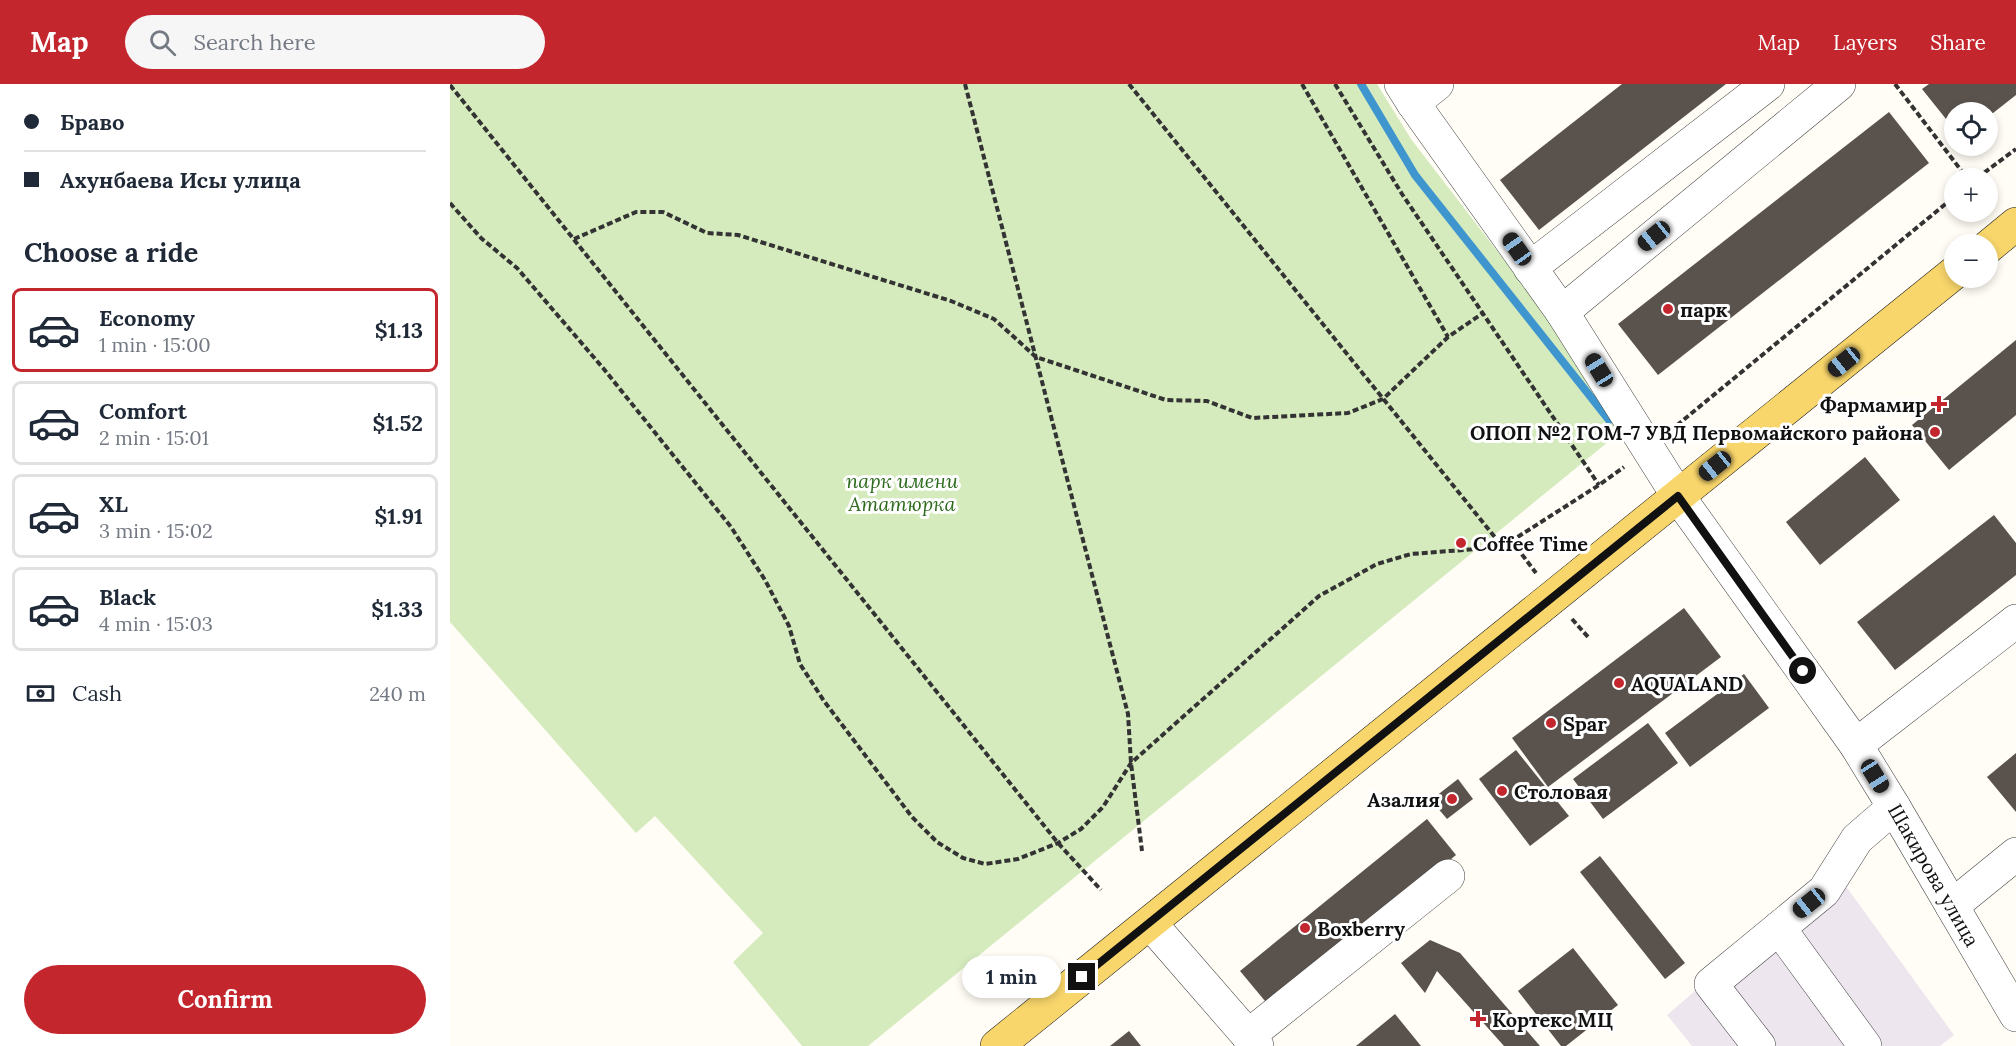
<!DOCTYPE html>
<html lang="en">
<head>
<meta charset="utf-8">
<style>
	:root { --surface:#fff; --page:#f6f6f7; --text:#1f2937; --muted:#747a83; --line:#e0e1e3; --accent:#c4262e }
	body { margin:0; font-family:Lora,serif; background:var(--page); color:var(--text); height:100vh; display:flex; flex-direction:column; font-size:22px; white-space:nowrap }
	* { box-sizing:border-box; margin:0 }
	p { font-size:20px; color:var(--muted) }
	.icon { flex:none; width:33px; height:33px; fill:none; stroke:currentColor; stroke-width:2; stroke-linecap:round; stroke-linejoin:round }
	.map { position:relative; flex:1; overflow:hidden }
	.side { display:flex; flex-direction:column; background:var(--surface); width:450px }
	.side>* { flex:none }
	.banner { display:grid; align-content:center; height:132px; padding:0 24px; background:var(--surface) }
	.tools { position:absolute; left:1494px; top:18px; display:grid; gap:12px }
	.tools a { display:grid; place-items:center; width:54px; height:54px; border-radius:50%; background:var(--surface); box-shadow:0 3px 9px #0003; font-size:30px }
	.end { position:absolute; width:27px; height:27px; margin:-14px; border:8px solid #111; background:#fff; box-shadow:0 0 0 3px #fff }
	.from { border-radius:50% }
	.bubble { position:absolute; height:42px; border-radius:21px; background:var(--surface); box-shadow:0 3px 9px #0003; font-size:20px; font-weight:800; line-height:42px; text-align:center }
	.car { position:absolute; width:18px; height:36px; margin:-18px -9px; border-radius:8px; box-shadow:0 0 4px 2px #0007; background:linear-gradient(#222 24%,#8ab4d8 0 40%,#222 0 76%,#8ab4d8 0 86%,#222 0) }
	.banner b { display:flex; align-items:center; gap:21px; height:57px; font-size:22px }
	.banner b+b { border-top:2px solid var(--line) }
	.banner i { width:15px; height:15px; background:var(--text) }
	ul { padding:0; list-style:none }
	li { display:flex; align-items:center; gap:18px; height:84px; margin:0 12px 9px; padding:0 12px; border:3px solid var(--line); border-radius:9px }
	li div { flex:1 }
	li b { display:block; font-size:22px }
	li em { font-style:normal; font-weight:800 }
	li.selected { border-color:var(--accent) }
	li>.icon { width:54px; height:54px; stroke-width:1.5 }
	h2 { padding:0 24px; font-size:27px; line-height:72px }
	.pay { display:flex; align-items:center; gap:15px; height:66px; padding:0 24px; font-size:22px }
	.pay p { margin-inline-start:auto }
	.primary-button { display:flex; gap:12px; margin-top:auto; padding:12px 24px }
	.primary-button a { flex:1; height:69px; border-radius:36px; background:var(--accent); color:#fff; font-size:24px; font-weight:800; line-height:69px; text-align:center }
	header { display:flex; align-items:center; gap:36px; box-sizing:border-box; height:84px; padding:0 30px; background:var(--accent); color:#fff }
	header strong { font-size:28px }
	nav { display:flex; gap:33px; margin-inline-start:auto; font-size:21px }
	.search { width:420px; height:54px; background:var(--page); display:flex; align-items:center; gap:15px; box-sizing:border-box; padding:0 21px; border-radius:33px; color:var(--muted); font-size:22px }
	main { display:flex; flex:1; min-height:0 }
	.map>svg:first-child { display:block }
	.industrial { fill:#eee6ef }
	.green { fill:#d5ebbd }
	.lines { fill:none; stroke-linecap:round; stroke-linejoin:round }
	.stream { stroke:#3f96cf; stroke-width:8 }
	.building { fill:#5a524d }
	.minor-casing { stroke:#444; stroke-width:34 }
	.major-casing { stroke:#222; stroke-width:34 }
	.path { stroke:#333; stroke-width:4; stroke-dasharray:6 3; stroke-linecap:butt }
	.minor { stroke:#fff; stroke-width:33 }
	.major { stroke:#f9d66b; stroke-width:33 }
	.route { stroke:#111; stroke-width:8 }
	.poi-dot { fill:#c4262e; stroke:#fff; stroke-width:2 }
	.labels { text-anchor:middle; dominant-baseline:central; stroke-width:6; stroke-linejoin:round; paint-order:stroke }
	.poi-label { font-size:20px; font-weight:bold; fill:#111; stroke:#fff; text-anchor:start }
	.park-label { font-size:20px; font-style:italic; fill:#2f6b1f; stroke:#fff }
	.street-label { font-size:20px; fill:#111; stroke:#fff }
</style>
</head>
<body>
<header>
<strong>Map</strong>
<div class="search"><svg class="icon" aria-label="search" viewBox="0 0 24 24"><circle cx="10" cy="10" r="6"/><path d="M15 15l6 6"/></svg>Search here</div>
<nav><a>Map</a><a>Layers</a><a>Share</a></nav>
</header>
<main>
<section class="side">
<div class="banner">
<b><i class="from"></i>Браво</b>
<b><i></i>Ахунбаева Исы улица</b>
</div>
<h2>Choose a ride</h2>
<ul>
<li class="selected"><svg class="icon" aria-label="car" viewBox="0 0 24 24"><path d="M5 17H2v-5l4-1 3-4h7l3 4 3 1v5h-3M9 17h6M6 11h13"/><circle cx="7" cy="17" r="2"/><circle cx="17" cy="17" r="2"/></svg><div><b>Economy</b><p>1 min · 15:00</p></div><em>$1.13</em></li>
<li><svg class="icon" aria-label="car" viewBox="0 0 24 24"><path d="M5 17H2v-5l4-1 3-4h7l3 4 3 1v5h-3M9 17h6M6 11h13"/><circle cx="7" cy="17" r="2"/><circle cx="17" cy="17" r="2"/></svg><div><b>Comfort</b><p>2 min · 15:01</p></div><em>$1.52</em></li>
<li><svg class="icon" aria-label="car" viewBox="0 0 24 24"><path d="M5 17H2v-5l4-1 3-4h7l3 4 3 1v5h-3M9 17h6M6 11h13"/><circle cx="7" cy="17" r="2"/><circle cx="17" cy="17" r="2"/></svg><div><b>XL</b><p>3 min · 15:02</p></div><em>$1.91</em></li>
<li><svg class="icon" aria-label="car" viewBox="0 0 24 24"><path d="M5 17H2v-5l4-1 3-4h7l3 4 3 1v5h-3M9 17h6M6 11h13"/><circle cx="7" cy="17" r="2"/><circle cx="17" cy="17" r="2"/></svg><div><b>Black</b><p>4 min · 15:03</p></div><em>$1.33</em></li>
</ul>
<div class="pay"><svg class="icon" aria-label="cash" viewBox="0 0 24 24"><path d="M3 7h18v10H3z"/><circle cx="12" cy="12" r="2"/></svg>Cash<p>240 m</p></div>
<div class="primary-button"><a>Confirm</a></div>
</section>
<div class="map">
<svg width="1566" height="962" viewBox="0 0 1566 962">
	<rect width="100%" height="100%" fill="#fffdf5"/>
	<g class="industrial">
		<path d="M1395 801 1504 951 1490 962H1419L1338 852Z"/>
		<path d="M1332 855 1407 962H1317L1274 905Z"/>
		<path d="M1245 907 1290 962H1242L1217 931Z"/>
	</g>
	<path class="green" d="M0 0H927L961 55 1180 340 418 962H352L283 878 313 849 205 732 186 749 0 538Z"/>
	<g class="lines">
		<path class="stream" d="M911 0 965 91 1159 336"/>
	</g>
	<g class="building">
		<path d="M1172 0H1276L1089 146 1050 96Z"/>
		<path d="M1479 0H1566V11L1538 33V28H1504V45L1472 5Z"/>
		<path d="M1439 28 1479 79 1208 291 1168 240Z"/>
		<path d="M1566 256V331L1499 386 1462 341Z"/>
		<path d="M1415 373 1450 416 1370 481 1336 438Z"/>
		<path d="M1544 431 1566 459V491L1445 586 1407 538Z"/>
		<path d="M1234 524 1271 573 1098 703 1062 654Z"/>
		<path d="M1294 590 1319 624 1240 683 1215 649Z"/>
		<path d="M1198 639 1228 679 1153 735 1123 695Z"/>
		<path d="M1066 666 1119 732 1080 762 1029 695Z"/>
		<path d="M1566 669V728L1537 693Z"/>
		<path d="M1008 695 1023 715 997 735 981 716Z"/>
		<path d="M977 735 1006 771 820 923 790 887Z"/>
		<path d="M1150 772 1235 879 1215 895 1130 788Z"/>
		<path d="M980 856 1010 869 1090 962H1054L987 887 975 909 951 879Z"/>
		<path d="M1123 864 1168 921 1116 962H1111L1068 907Z"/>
		<path d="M945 930 971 962H906Z"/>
		<path d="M679 947 691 962H660Z"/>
	</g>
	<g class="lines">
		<defs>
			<g id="minor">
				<path d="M951 0 963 19 1112 228 1228 412 1406 661 1444 723 1566 931"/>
				<path d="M963 19 987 0"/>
				<path d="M1080 184 1318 0"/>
				<path d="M1112 228 1389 0"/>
				<path d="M1406 661 1566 537"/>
				<path d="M1502 822 1566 770"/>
				<path d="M700 839 807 962"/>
				<path d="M1329 844 1415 962"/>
				<path d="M798 952 998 792"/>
				<path d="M1309 962 1261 900 1374 807 1407 755 1444 723"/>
			</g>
			<g id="major">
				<path d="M1538 163 1566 140"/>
				<path d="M547 962 1504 189"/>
			</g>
		</defs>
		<use href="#minor" class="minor-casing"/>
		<use href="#major" class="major-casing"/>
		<g class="path">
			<path d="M515 0 678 630 681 679 692 767"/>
			<path d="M679 0 1052 462"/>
			<path d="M852 0 998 253"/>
			<path d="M885 0 952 110 1149 401"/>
			<path d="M1445 0 1517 94"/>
			<path d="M0 1 608 759 651 806"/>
			<path d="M1527 94 1566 65"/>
			<path d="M0 119 31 154 67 184 153 284 281 443 315 496 339 542 350 580 374 617 462 733 487 758 513 774 535 780 568 775 608 759 631 745 653 723 681 679 869 512 927 480 961 470 1052 463 1149 401 1174 383"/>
			<path d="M124 155 186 128H213L257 149 288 151 501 217 544 235 586 273 716 316 757 317 802 334 898 329 933 315 998 253 1033 229"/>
			<path d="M1220 347 1504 113"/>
			<path d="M1061 456 1086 489"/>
			<path d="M1122 535 1138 553"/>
		</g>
		<use href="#minor" class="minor"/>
		<use href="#major" class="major"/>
	</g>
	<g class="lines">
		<path class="route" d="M632 893 1228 412 1353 587"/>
	</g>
	<g class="poi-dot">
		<circle cx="1218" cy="225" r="6"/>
		<path d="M1486 311h6v6h6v6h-6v6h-6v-6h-6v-6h6z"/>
		<circle cx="1485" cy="348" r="6"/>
		<circle cx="1011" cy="459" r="6"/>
		<circle cx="1169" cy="599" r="6"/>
		<circle cx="1101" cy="639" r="6"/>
		<circle cx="1052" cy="707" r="6"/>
		<circle cx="1002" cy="715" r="6"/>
		<circle cx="855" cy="844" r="6"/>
		<path d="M1025 926h6v6h6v6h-6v6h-6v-6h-6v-6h6z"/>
	</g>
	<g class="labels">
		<g class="poi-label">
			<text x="1230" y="225">парк</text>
			<text x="1477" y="320" text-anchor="end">Фармамир</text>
			<text x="1473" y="348" text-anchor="end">ОПОП №2 ГОМ-7 УВД Первомайского района</text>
			<text x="1023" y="459">Coffee Time</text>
			<text x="1181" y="599">AQUALAND</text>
			<text x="1113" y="639">Spar</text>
			<text x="1064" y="707">Столовая</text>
			<text x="990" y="715" text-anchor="end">Азалия</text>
			<text x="867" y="844">Boxberry</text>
			<text x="1042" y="935">Кортекс МЦ</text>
		</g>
		<g class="park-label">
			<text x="452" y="396">парк имени<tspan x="452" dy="23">Ататюрка</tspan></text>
		</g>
		<g class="street-label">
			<text transform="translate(1484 791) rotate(60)">Шакирова улица</text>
		</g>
	</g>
</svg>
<div class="tools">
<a><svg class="icon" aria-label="locate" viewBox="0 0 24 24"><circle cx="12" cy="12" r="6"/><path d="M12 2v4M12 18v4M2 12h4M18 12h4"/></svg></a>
<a>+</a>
<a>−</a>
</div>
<i class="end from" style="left:1353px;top:587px"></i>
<i class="end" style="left:632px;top:893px"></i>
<div class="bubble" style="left:512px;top:872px;width:99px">1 min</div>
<i class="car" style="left:1204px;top:152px;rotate:231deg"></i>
<i class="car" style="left:1067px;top:165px;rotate:325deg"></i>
<i class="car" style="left:1394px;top:278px;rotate:231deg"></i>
<i class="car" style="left:1149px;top:286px;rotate:328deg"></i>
<i class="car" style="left:1265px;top:382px;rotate:231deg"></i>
<i class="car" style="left:1425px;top:692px;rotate:148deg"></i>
<i class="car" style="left:1359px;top:819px;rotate:231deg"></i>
</div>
</main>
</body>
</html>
